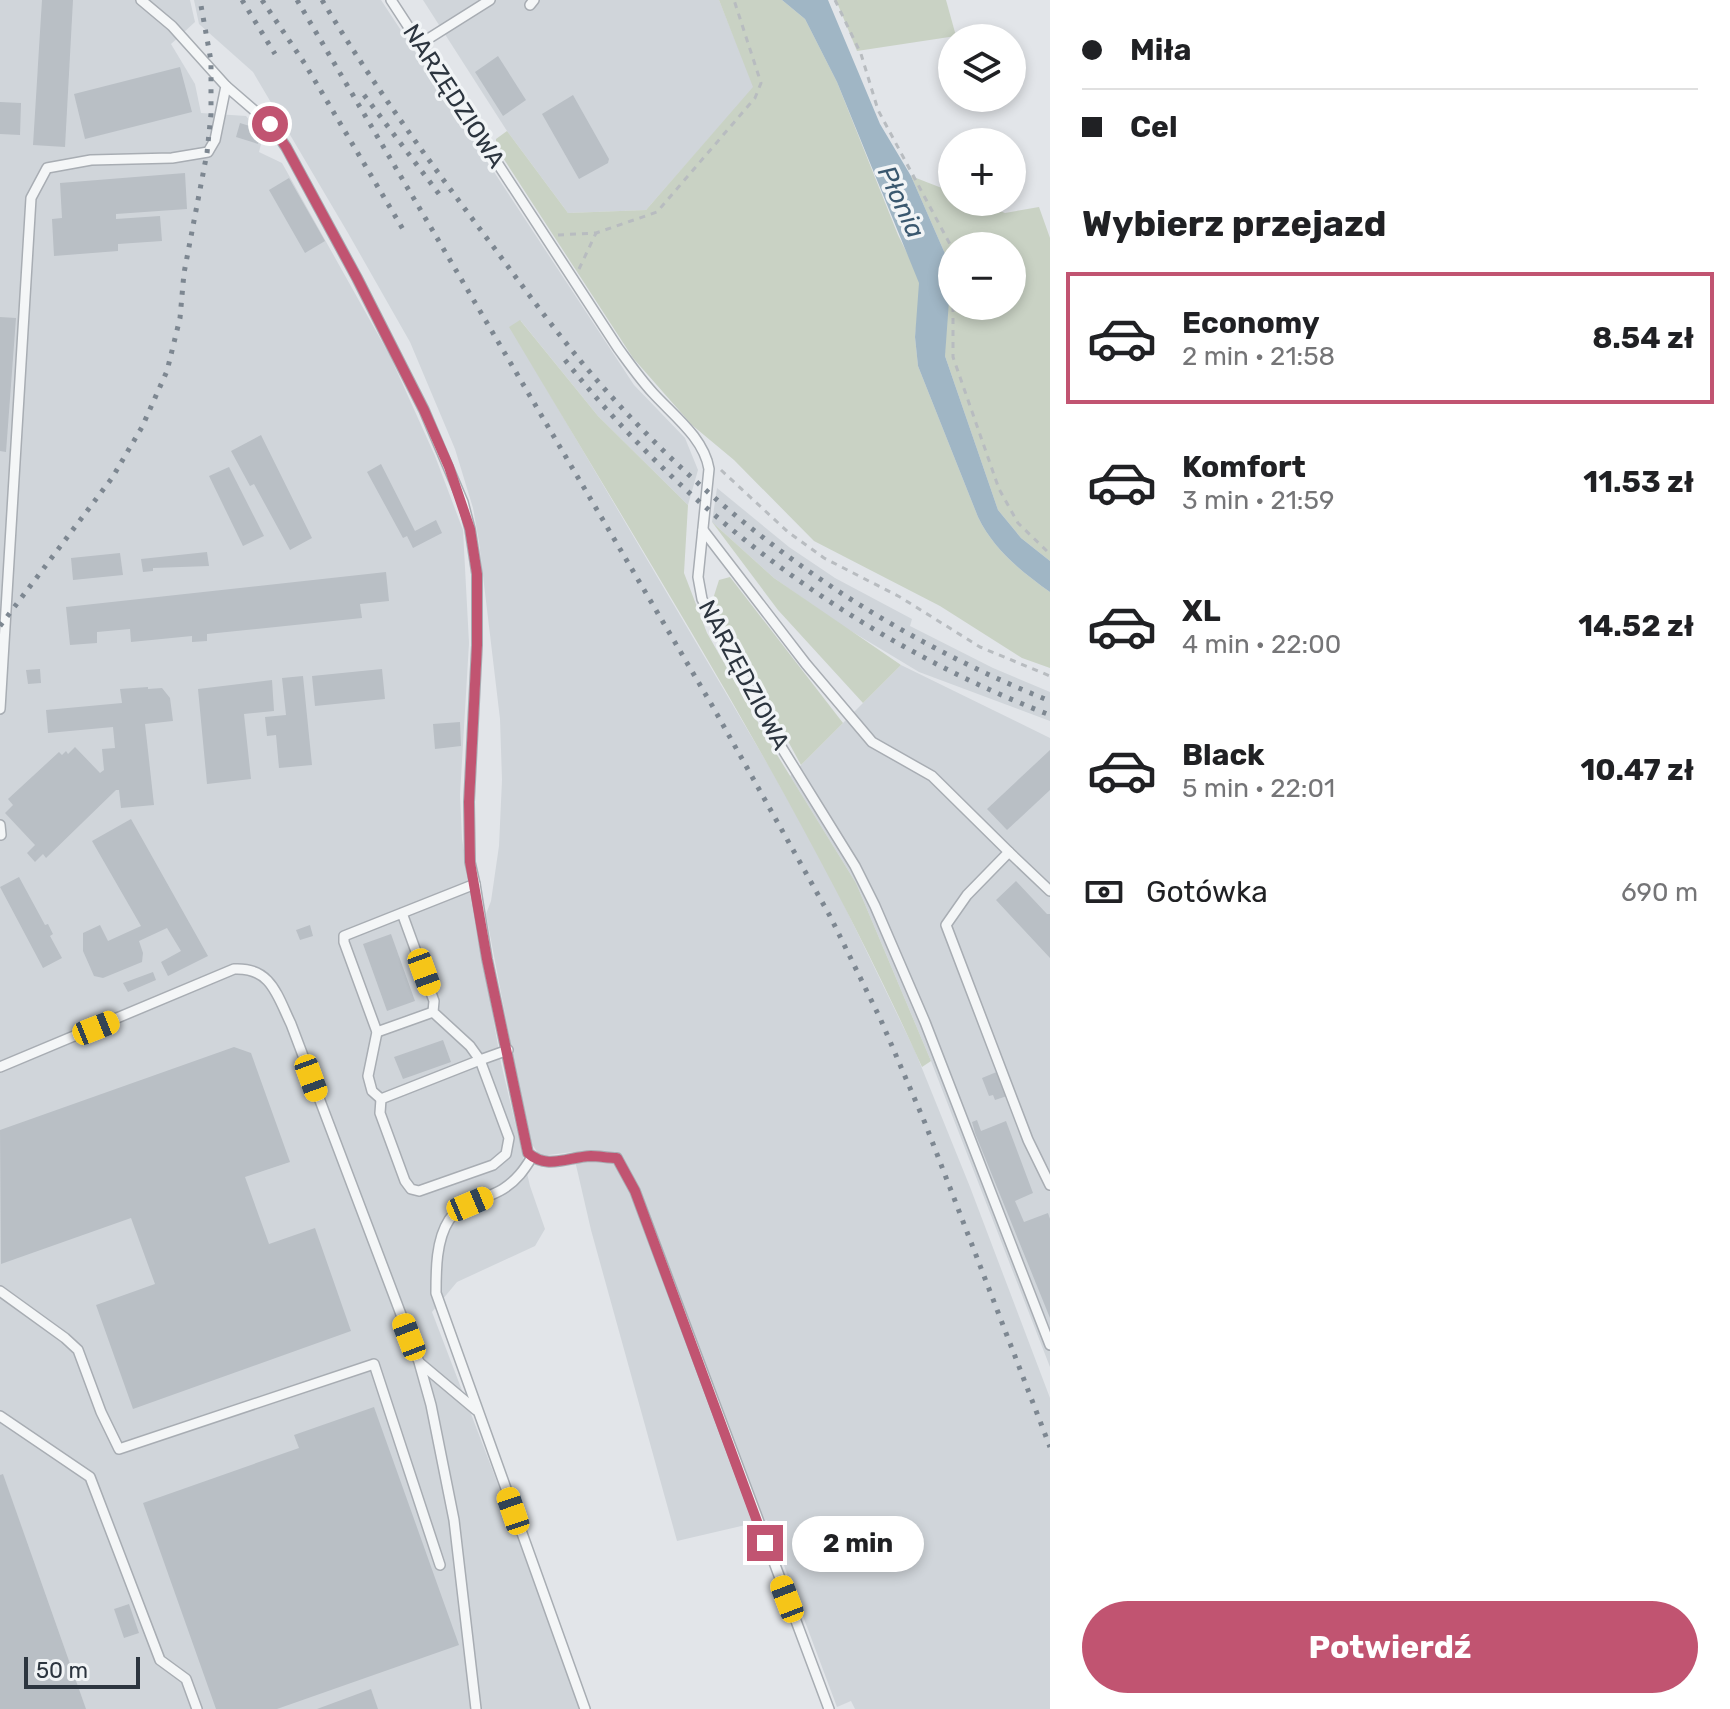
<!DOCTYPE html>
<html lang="pl">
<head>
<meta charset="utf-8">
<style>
	:root { --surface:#fff; --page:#f2f2f2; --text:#202124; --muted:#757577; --line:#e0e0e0; --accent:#c15471 }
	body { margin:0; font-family:Rubik,sans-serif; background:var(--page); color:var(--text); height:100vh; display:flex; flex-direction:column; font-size:30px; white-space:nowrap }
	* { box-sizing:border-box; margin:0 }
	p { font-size:26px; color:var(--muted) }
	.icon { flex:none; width:44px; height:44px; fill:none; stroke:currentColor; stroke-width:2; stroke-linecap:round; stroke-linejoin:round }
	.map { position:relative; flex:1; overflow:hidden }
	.drawer { display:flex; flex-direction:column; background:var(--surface); width:680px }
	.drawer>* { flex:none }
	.top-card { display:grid; align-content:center; height:176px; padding:0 32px; background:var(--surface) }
	.tools { position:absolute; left:938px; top:24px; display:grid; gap:16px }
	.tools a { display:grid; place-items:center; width:88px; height:88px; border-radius:50%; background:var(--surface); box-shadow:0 4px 12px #0003; font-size:40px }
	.scale { position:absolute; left:24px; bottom:20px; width:116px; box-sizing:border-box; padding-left:8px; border:4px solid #2c353f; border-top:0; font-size:22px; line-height:28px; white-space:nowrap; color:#2c353f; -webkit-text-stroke:6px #f1f4f6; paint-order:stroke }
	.end { position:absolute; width:36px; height:36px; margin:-18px; border:10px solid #c15471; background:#fff; box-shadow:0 0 0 4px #fff }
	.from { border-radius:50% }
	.bubble { position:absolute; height:56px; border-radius:28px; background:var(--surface); box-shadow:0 4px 12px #0003; font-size:26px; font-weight:700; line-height:56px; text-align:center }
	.car { position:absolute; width:24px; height:48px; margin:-24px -12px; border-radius:10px; box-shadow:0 0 6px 2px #0007; background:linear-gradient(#f5c518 24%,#345 0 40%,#f5c518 0 76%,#345 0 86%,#f5c518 0) }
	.top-card b { display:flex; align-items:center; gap:28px; height:76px; font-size:30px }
	.top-card b+b { border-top:2px solid var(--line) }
	.top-card i { width:20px; height:20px; background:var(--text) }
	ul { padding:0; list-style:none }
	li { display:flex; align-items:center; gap:24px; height:132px; margin:0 16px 12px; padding:0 16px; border:4px solid transparent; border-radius:0px }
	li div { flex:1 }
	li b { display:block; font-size:30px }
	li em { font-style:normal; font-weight:700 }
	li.selected { border-color:var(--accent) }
	li>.icon { width:72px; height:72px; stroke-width:1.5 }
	h2 { padding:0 32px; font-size:36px; line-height:96px }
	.pay { display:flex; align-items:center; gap:20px; height:88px; padding:0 32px; font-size:30px }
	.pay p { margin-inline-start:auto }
	.action { display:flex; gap:16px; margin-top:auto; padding:16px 32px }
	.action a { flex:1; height:92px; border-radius:48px; background:var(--accent); color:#fff; font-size:32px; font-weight:700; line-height:92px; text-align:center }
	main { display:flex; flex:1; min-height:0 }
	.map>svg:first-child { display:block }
	.built { fill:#d0d5da }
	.green { fill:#c9d2c4; fill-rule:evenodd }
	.water { fill:#a0b6c5 }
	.building { fill:#b9bfc5 }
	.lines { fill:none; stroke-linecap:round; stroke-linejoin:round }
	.service-casing { stroke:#a8adb3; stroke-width:12 }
	.path { stroke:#b8bcc0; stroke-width:3; stroke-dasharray:6 6; stroke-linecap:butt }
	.service { stroke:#f4f6f7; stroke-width:9 }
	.rail { stroke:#7d8791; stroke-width:5; stroke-dasharray:4 8; stroke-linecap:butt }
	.route { stroke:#c15471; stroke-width:10 }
	.labels { text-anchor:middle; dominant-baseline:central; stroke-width:7; stroke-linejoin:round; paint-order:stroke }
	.street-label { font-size:24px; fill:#2c353f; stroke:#f1f4f6 }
	.water-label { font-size:26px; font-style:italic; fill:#3a586f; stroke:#f1f4f6 }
</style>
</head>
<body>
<main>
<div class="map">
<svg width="1050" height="1709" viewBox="0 0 1050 1709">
	<rect width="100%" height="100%" fill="#e2e5e9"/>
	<g class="built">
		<path d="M0 0H190L195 22 171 44 195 84 201 113 246 116 263 136 259 152 282 163 390 356 435 456 463 530 469 643 460 795 462 839 501 1063 530 1186 545 1229 535 1246 457 1282 432 1312 584 1709H0Z"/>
		<path d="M194 0H381L634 385 685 438 698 470 688 505 598 416 521 321 510 327 770 768 827 870 915 1051 970 1187 1050 1398V1709H855L851 1701 837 1707 767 1520 677 1541 591 1230 573 1152 540 1156 529 1140 486 914 491 901 499 846 502 780 500 719 479 542 473 508 455 449 410 342 348 233 253 72 199 24Z"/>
		<path d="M423 0H719L754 87 646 210 568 213 507 131Z"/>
		<path d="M717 488 789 547 835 578 912 619 910 626 993 668 1050 692V721L919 672 841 625 774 578 712 522Z"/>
		<path d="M901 665 1050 738V1367L931 1061 856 883 790 776Z"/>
	</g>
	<g class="green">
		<path d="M719 0H782L805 19 837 82 898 235 921 281 915 337 918 366 978 517C994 550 1021 571 1050 592V668L1022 658 940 606 814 541 734 460 692 425 633 358 496 147V139L507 131 568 213 646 210 753 87Z"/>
		<path d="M836 0H946L956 36 857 51Z"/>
		<path d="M911 176 952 192V202H977L1005 213 1039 207 1050 238V561L1021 538 998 510 945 356 946 256ZM952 246H1012V306H952Z"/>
		<path d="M520 320 598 416 688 505 684 573 707 633 771 745 856 883 931 1061 922 1067C806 809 653 570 509 327Z"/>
		<path d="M712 522 774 578 901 665 863 703 778 610Z"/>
		<path d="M730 577 843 723 801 765 712 602 719 580Z"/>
	</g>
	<path class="water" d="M782 0H828L880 124 911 176 946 256 950 287 945 356 998 510 1021 538 1050 561V592C1021 571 994 550 978 517L918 366 915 337 919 283 837 82 805 19Z"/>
	<g class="building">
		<path d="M42 0H73L65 147 33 145Z"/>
		<path d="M498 56 526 100 503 116 475 72Z"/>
		<path d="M180 67 192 112 85 139 74 94Z"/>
		<path d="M573 95 609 159 608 163 579 179 542 114Z"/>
		<path d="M0 102 21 103 20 135 0 134Z"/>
		<path d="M240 123 256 128 261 135 258 144 236 137Z"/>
		<path d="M185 173 187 209 116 214V219L160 216 162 241 118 244V251L54 256 52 219 62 218 60 183Z"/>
		<path d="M289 178 325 241 305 253 269 190Z"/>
		<path d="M0 317 16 318 6 452 0 451Z"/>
		<path d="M261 435 312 538 290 550 254 484 250 486 231 451Z"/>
		<path d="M381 464 415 531 436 520 442 533 413 548 407 536 403 538 367 472Z"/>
		<path d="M229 467 264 536 243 546 209 476Z"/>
		<path d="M207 552 209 566 153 568V571L143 572 141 559Z"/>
		<path d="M120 553 123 575 73 580 71 558Z"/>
		<path d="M386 572 389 601 360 604 362 618 207 634V641L192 642V636L131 642 130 629 97 632V643L70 645 66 607Z"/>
		<path d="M40 669 41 683 28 684 26 670Z"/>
		<path d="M382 669 385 699 315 706 312 676Z"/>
		<path d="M303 676 312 765 279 768 276 735 267 736 265 717 286 715 282 678Z"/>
		<path d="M272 680 274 711 244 714 251 779 207 784 198 689Z"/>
		<path d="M148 687V689L162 688 170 698 173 721 145 724 154 805 121 808 119 790H116L46 858 43 854 35 862 27 853 35 845 5 813 13 805 8 799 59 752 62 755 66 751 68 754 75 747 100 773 104 770 102 749 115 748 113 727 48 733 46 710 122 703 120 689Z"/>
		<path d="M460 722 461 746 435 749 433 724Z"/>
		<path d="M1050 750V790L1007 830 987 809Z"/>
		<path d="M131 819 208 956 168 976 161 962 181 951 167 928 139 941 143 953 142 962 103 978 94 976 83 951V933L100 925 108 941 141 926 92 841Z"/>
		<path d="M19 877 45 925 48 924 53 934 50 936 62 958 43 968 0 887Z"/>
		<path d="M1016 881 1047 914H1050V958L996 900Z"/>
		<path d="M310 925 313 936 300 940 296 930Z"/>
		<path d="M391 934 415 1001 387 1011 363 944Z"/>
		<path d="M153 972 156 980 128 992 123 983Z"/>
		<path d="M443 1040 451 1062 403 1079 394 1057Z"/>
		<path d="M234 1047 251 1053 290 1162 245 1177 269 1244 315 1228 351 1331 133 1409 96 1305 155 1284 131 1218 1 1264 0 1130Z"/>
		<path d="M999 1071 1007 1096 995 1100 993 1095 989 1096 982 1078Z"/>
		<path d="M977 1120 981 1131 1006 1121 1033 1193 1015 1201 1024 1222 1048 1213 1050 1219V1318L975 1133 972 1122Z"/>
		<path d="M374 1407 459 1645 277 1709H216L143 1503 299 1448 294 1435Z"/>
		<path d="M3 1474 86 1709H0V1475Z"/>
		<path d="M129 1604 139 1633 124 1638 114 1609Z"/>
		<path d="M371 1689 378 1709H317Z"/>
	</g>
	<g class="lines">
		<defs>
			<g id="service">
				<path d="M391 0 618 348C629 363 640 379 653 393 673 415 704 438 709 469L698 577 702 599 772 732 855 866 875 906 925 1022 1050 1345"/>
				<path d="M530 5 534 0"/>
				<path d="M420 44 490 0"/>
				<path d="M226 86 270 124 286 147 357 278 424 410 463 502 470 529 477 574V645L469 802 470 862 475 884 344 936V942L377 1032 368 1076 372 1091 381 1099 480 1060 470 1046 433 1012 434 1001 402 913"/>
				<path d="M703 530 806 664 872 742 932 776 1009 852"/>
				<path d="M0 709 31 198 47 168 91 160 172 158 208 152 215 140 226 86 172 26 141 0"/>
				<path d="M0 825 1 835"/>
				<path d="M475 884 487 959 528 1153C547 1170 568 1157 591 1156 599 1156 609 1158 617 1158L635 1191 829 1709"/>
				<path d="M1050 891 1009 852 967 895 946 925 1028 1140 1050 1185"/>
				<path d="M377 1032 433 1012"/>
				<path d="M0 1067 234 969C271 967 277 995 291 1024L419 1362 431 1405 454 1520 476 1709"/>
				<path d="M381 1099 380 1113 405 1181 411 1189 419 1191 493 1165 506 1154 509 1138 480 1060 508 1050"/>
				<path d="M532 1157C524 1170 517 1180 503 1189 487 1199 460 1203 449 1220 436 1240 436 1270 436 1293L585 1709"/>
				<path d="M0 1291 65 1338 78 1350 101 1412 119 1449 374 1364 440 1565"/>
				<path d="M420 1363 476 1410"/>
				<path d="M0 1416 90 1477 160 1660 186 1679 197 1709"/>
			</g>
		</defs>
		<use href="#service" class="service-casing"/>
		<g class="path">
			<path d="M835 0 861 54 878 110 952 248"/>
			<path d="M558 235 596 233 657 212 755 98 761 83 734 0"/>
			<path d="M579 269 596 233"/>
			<path d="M953 306V357L999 489 1018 523 1050 554"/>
			<path d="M721 470 788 532 824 558 900 597 980 647 1050 676"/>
		</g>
		<use href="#service" class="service"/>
		<g class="rail">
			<path d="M242 0 275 54"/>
			<path d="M262 0 305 64 404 231"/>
			<path d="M297 0 713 707 830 916 880 1018 925 1123 1050 1447"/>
			<path d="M322 0C374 87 434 168 495 249 532 299 569 350 611 396 732 531 882 634 1050 701"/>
			<path d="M364 95 439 194"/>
			<path d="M565 360C691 519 861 642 1050 715"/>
			<path d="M0 626 112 478 142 427 167 371 180 318 184 273 207 153 211 114V61L200 0"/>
		</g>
	</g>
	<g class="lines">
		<path class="route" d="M270 124 286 147 357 278 424 410 449 467 470 529 477 574V645L469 802 470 862 487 959 528 1153C547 1170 568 1157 591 1156 599 1156 608 1158 617 1158L635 1191 765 1543"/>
	</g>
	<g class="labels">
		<g class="street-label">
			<text transform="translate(454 96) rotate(57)">NARZĘDZIOWA</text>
			<text transform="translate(744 675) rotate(62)">NARZĘDZIOWA</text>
		</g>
		<g class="water-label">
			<text transform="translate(901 202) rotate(65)">Płonia</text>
		</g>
	</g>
</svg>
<div class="tools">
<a><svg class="icon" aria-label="layers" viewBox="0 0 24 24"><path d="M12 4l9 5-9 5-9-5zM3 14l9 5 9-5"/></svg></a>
<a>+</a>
<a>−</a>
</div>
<div class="scale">50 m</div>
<i class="end from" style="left:270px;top:124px"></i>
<i class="end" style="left:765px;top:1543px"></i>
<div class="bubble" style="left:792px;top:1516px;width:132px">2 min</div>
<i class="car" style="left:424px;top:972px;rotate:160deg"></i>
<i class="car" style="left:96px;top:1028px;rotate:68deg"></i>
<i class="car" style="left:311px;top:1078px;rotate:160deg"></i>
<i class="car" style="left:470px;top:1204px;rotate:67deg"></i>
<i class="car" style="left:409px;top:1337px;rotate:339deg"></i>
<i class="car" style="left:513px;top:1511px;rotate:341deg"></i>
<i class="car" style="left:787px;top:1599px;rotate:339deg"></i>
</div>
<section class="drawer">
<div class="top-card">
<b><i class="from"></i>Miła</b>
<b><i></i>Cel</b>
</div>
<h2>Wybierz przejazd</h2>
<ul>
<li class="selected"><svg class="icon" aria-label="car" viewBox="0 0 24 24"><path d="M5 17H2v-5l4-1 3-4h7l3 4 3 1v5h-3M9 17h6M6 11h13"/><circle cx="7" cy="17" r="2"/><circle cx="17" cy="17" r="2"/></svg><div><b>Economy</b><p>2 min · 21:58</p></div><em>8.54 zł</em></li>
<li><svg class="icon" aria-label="car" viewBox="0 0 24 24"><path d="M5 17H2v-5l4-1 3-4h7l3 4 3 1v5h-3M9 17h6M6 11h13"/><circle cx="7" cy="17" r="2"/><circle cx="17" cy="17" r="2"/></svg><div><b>Komfort</b><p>3 min · 21:59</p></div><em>11.53 zł</em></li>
<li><svg class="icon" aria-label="car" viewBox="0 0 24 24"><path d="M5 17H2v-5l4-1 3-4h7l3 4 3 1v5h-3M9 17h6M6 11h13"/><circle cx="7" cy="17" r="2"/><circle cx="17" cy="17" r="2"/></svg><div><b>XL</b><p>4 min · 22:00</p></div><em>14.52 zł</em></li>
<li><svg class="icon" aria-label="car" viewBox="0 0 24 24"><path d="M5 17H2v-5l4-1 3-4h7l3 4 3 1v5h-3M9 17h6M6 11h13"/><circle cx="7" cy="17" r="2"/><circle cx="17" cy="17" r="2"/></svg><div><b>Black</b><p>5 min · 22:01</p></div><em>10.47 zł</em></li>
</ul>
<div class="pay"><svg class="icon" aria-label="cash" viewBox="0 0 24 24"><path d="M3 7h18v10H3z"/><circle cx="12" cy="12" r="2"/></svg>Gotówka<p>690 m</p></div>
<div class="action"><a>Potwierdź</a></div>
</section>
</main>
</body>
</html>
